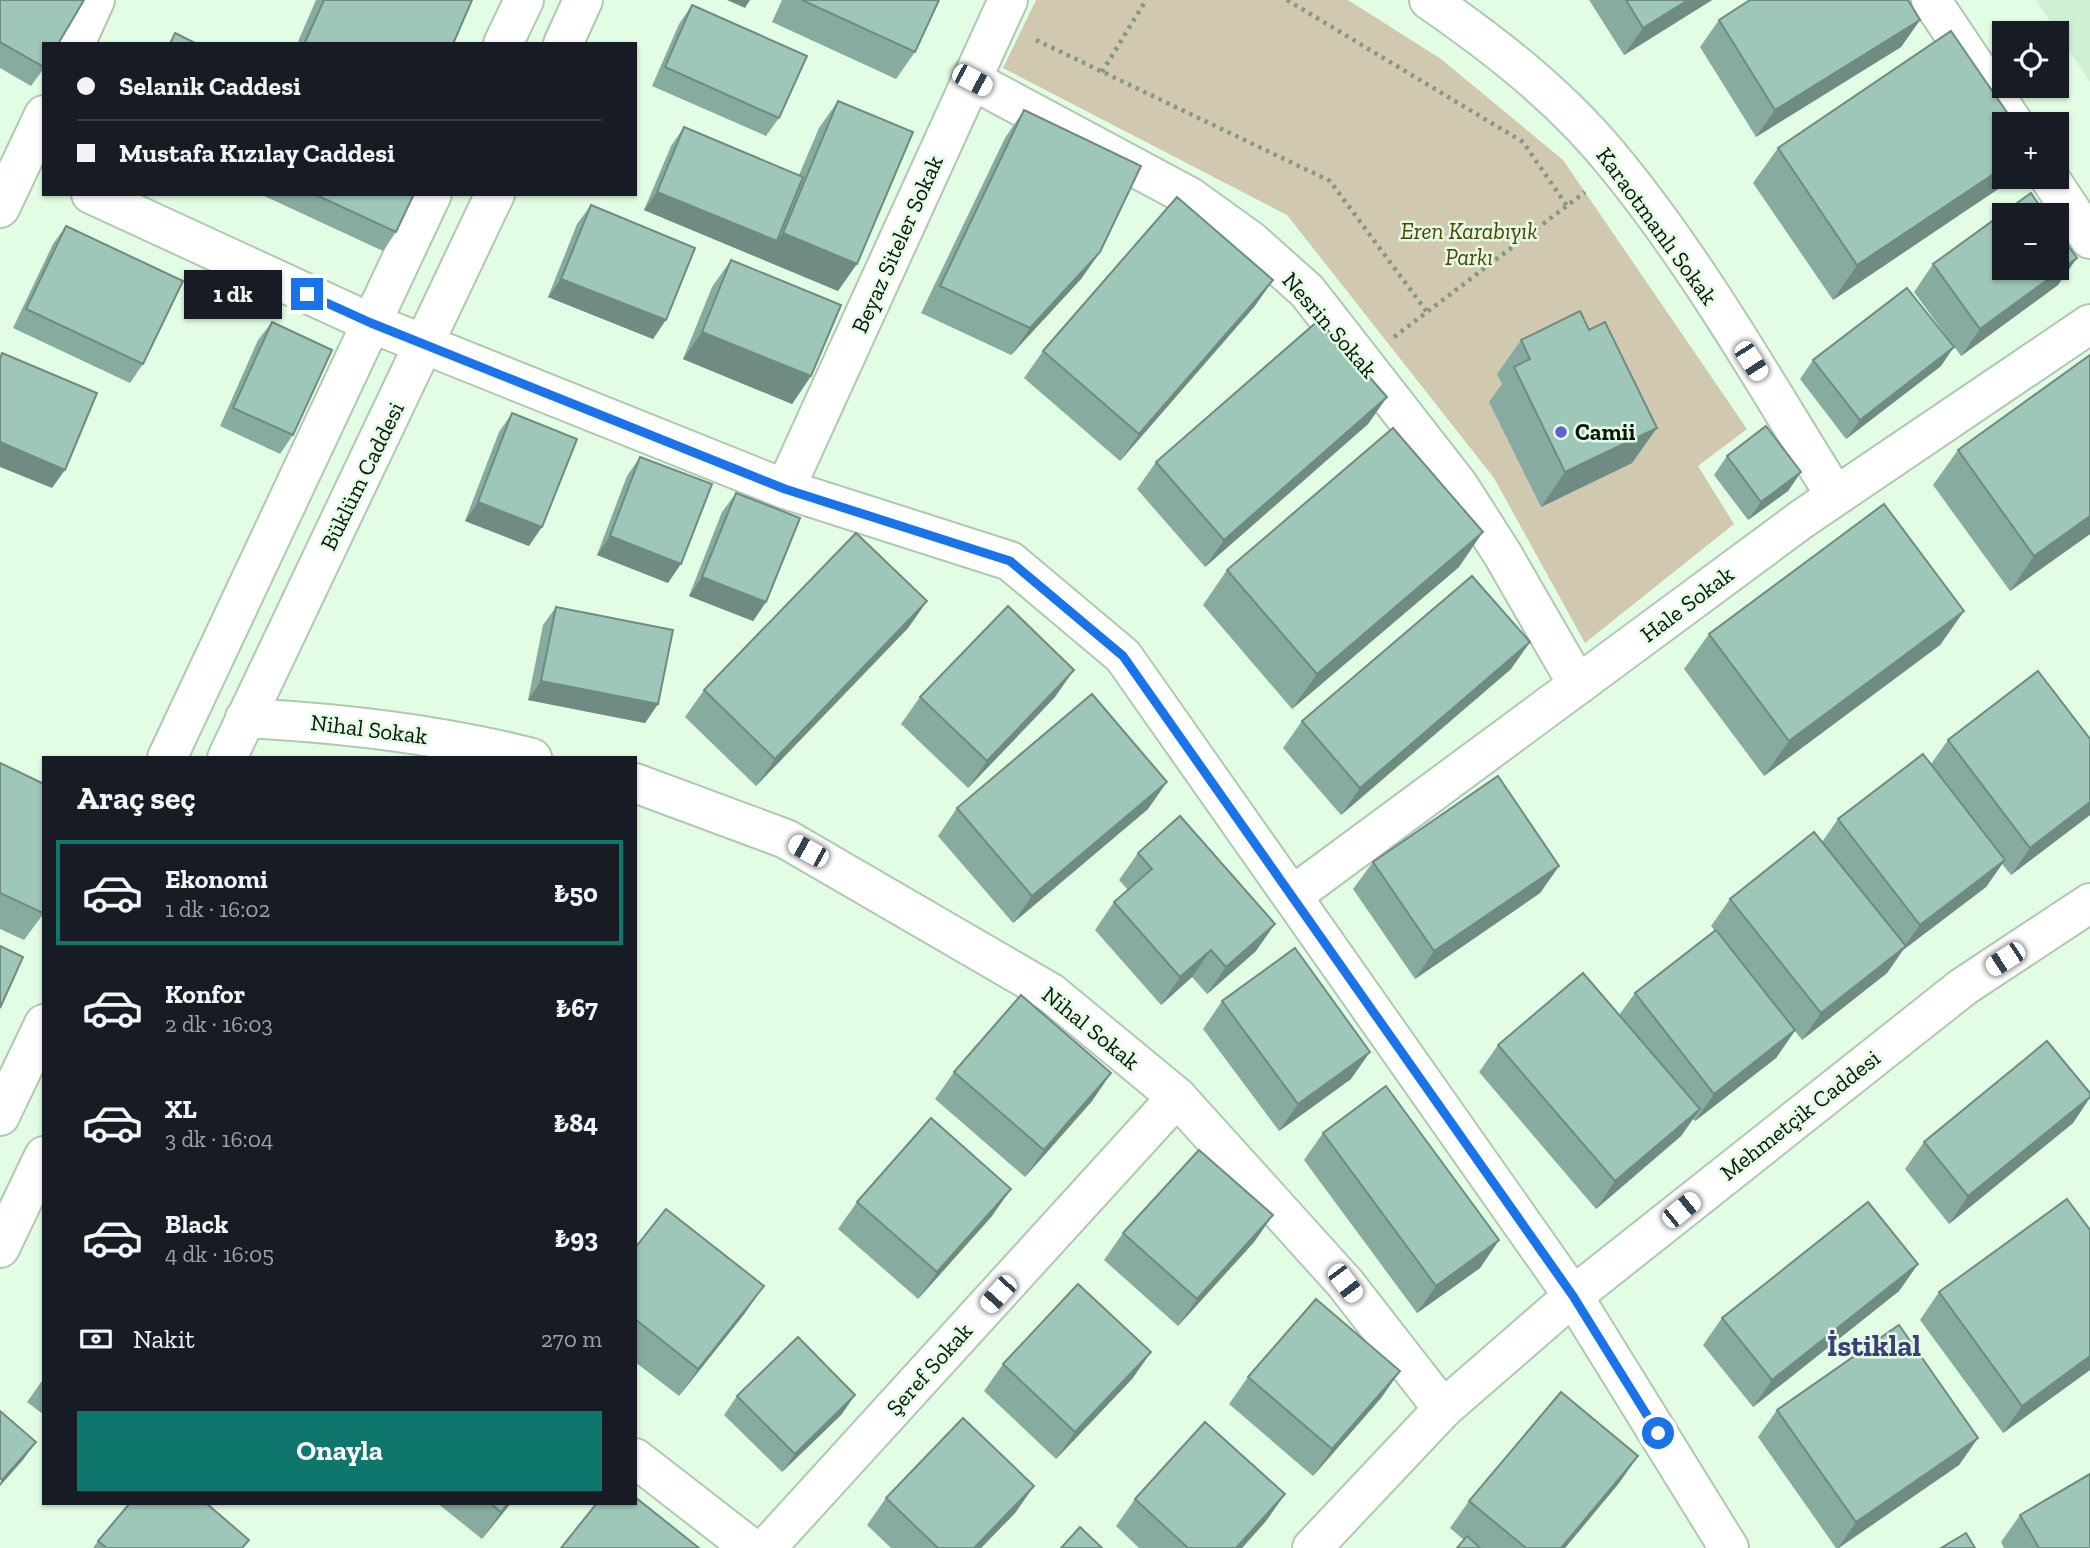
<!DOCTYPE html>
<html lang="tr">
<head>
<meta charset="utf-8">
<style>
	:root { --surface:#171b24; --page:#20242c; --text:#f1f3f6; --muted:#9ea1a6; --line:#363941; --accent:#0f766e }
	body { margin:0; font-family:"Zilla Slab",serif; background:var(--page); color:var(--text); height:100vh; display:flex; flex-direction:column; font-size:26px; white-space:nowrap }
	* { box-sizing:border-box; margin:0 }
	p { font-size:23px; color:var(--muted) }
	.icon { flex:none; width:38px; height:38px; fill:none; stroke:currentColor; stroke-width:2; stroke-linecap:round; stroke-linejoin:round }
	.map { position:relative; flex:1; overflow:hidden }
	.details { position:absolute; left:42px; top:756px; width:595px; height:749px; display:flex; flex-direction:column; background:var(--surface); border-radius:0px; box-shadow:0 2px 5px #0004 }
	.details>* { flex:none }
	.banner { position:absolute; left:42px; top:42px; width:595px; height:154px; border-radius:0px; box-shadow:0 2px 5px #0004; display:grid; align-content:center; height:154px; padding:0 35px; background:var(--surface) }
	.controls { position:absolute; left:1992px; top:21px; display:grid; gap:14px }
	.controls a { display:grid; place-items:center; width:77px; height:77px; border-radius:0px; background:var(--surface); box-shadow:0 2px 5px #0004; font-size:35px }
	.end { position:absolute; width:32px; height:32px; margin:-16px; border:9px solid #1a73e8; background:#fff; box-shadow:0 0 0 4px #fff }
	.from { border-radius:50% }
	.bubble { position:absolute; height:49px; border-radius:0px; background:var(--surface); box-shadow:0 2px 5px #0004; font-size:23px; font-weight:800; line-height:49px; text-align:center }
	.car { position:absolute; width:21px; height:42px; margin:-21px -10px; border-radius:9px; box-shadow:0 0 5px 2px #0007; background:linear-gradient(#fff 24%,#345 0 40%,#fff 0 76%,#345 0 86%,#fff 0) }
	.banner b { display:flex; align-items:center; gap:24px; height:66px; font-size:26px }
	.banner b+b { border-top:2px solid var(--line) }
	.banner i { width:18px; height:18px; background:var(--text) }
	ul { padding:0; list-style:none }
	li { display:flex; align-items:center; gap:21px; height:105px; margin:0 14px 10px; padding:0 21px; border:4px solid transparent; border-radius:0px }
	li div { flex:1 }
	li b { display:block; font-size:26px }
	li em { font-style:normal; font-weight:800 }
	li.on { border-color:var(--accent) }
	li>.icon { width:63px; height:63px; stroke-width:1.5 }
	h2 { padding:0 35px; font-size:32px; line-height:84px }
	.pay { display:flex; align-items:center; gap:18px; height:77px; padding:0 35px; font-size:26px }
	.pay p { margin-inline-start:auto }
	.primary-button { display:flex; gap:14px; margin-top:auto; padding:14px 35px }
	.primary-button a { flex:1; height:80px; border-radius:0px; background:var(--accent); color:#fff; font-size:28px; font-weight:800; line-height:80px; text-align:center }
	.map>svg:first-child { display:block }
	.built { fill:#d0f0d3 }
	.green { fill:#d0c9b0 }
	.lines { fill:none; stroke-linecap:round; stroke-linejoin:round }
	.street-casing { stroke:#afc9b1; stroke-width:42 }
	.secondary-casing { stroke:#afc9b1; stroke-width:42 }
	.path { stroke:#859886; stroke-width:4.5; stroke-dasharray:3.5 5; stroke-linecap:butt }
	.street { stroke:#fff; stroke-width:38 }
	.secondary { stroke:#fff; stroke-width:38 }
	.wall { fill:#88aba0 }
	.shaded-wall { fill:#6f8b82 }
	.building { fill:#9ec7ba; stroke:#6f8b82; stroke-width:2 }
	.route { stroke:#1a73e8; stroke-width:9 }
	.poi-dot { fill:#625ed6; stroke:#e2fde4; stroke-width:2.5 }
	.labels { text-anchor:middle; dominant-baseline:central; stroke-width:5; stroke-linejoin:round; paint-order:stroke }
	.street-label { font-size:23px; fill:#0a130b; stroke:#e2fde4 }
	.park-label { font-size:23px; font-style:italic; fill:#514203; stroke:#e2fde4 }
	.poi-label { font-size:23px; font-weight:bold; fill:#0a130b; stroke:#e2fde4; text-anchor:start }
	.district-label { font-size:30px; font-weight:bold; fill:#3d3d7a; stroke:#e2fde4 }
</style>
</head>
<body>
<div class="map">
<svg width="2090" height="1548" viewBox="0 0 2090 1548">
	<rect width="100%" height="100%" fill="#e2fde4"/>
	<path class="built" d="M2036 0H2090V82Z"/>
	<path class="green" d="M1036 0H1348L1441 59 1563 160 1747 429 1698 466 1734 524 1585 643 1494 478 1287 215 1003 68Z"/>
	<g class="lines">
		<defs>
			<g id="street">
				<path d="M1429 0C1499 48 1566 101 1619 168 1701 269 1766 385 1835 495"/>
				<path d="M1931 0 2014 124"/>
				<path d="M75 44 95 0"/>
				<path d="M972 80 1190 197 1251 241 1307 291 1459 486 1503 555 1578 685"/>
				<path d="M2049 177 2090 239"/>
				<path d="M91 194 371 323"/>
				<path d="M0 208 44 115"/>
				<path d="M785 489 1008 0"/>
				<path d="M245 718C342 723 439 734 532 758"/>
				<path d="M635 783 786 839 1051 993 1177 1097 1345 1283 1443 1409"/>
				<path d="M1292 896 1802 519 2090 324"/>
				<path d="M635 1458 751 1548"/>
				<path d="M766 1548 1177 1097"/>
			</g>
			<g id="secondary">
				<path d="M503 44 524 0"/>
				<path d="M563 44 583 0"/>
				<path d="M371 323 785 489 1010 561 1123 656 1573 1296 1729 1548"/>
				<path d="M167 758 432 194"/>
				<path d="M227 758 495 194"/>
				<path d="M0 1116 44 1024"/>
				<path d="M0 1248 44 1156"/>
				<path d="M1312 1548 1443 1409 1573 1296 1963 987 2090 903"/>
			</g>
		</defs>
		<use href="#street" class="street-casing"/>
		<use href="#secondary" class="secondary-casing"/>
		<g class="path">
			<path d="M1287 0 1523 142 1567 206"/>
			<path d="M1036 40 1330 181 1427 312"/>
			<path d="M1102 72 1146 0"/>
			<path d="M1394 337 1585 192"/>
		</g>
		<use href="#street" class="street"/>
		<use href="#secondary" class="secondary"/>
	</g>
	<g class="wall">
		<path d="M0 0 44 44V68L31 86 0 68Z"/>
		<path d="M316 0H472L453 44H297Z"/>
		<path d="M782 0H939L915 52 896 79 772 22Z"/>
		<path d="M1589 0H1712L1624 55Z"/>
		<path d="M692 5 779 118 766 136 652 86 679 24Z"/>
		<path d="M1719 20H1920L1901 47 1756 137 1700 47Z"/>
		<path d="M838 101V291L644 210 671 146 684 127 799 175 819 128Z"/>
		<path d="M1024 110 1100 252 1081 279 1011 355 921 313 1005 138Z"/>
		<path d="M1778 148 2004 177H2011L2007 183 1833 300 1753 183Z"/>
		<path d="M260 194H414L396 232 383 251Z"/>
		<path d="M591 205 653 339 548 297 577 224Z"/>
		<path d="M66 226 143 364 130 383 13 328 53 244Z"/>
		<path d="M731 260 811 376 792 404 683 359 712 287Z"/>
		<path d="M1933 264 2058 285 1961 356 1914 292Z"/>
		<path d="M1273 280 1254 307 1120 461 1024 378 1043 351Z"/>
		<path d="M272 322 293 435 280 454 220 426 258 340Z"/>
		<path d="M1521 340 1632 463 1541 507 1489 402 1502 384 1497 374Z"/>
		<path d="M2090 355V534L2010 591 1933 485 1958 450Z"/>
		<path d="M1813 360 1941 366 1846 439 1800 379Z"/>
		<path d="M1387 397 1368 424 1205 567 1137 489 1156 462Z"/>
		<path d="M512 413 529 546 465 521 499 432Z"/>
		<path d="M1727 456 1801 472 1788 491 1748 520 1714 475Z"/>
		<path d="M640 457 668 583 597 555 627 476Z"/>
		<path d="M736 493 766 602 753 621 689 596 722 512Z"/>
		<path d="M1459 567 1292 709 1203 605 1227 570Z"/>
		<path d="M927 601 908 628 756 786 685 717 704 690Z"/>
		<path d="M556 607 658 704 645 723 528 700 543 625Z"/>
		<path d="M1964 611 1940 645 1764 776 1684 669 1709 634Z"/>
		<path d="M1511 669 1341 815 1283 748 1302 721Z"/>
		<path d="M920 697H1055L968 788 901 724Z"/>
		<path d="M1948 740 2090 815 2011 875 2002 864 1986 887 1903 950 1887 973 1802 1040 1795 1031 1776 1058 1695 1121 1693 1119 1681 1136 1596 1209 1479 1072 1498 1045 1619 1015 1635 993 1715 931 1711 926 1730 899 1822 842 1838 819 1931 764Z"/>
		<path d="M0 763 44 913 24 940 0 929Z"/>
		<path d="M957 808 1148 809 1013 923 938 836Z"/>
		<path d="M1138 853 1256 951 1207 994 1192 977 1161 1005 1095 930 1114 902 1128 890 1119 880Z"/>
		<path d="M1373 862 1559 866 1540 893 1415 979 1353 889Z"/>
		<path d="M1222 1001 1351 1079 1279 1131 1203 1029Z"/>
		<path d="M954 1072 1111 1073 1092 1101 1025 1177 935 1099Z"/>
		<path d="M2090 1093V1098L2073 1123 1949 1224 1905 1169 1924 1142Z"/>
		<path d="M1323 1133 1499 1240 1480 1268 1417 1313 1304 1160Z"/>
		<path d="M857 1202 992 1216 918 1299 838 1229Z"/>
		<path d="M1273 1215 1254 1242 1178 1326 1104 1260 1123 1233Z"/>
		<path d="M2090 1230V1370L2003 1433 1920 1320 1939 1292Z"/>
		<path d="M635 1248 745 1313 679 1396 635 1362Z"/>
		<path d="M1918 1264 1899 1291 1753 1407 1703 1345 1722 1318Z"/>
		<path d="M1151 1352 1132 1379 1056 1459 984 1391 1003 1364Z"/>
		<path d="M1400 1371 1381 1398 1313 1476 1229 1404 1248 1377Z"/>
		<path d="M44 1378V1415L27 1402Z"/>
		<path d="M737 1396 842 1414 782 1472 724 1415Z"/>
		<path d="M1777 1410 1978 1438 1959 1465 1839 1548H1836L1758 1437Z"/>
		<path d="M1638 1456 1619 1483 1565 1548H1457L1464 1540 1450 1528 1469 1501Z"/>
		<path d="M1034 1486 1015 1513 981 1548H891L867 1525 886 1498Z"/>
		<path d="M1285 1494 1266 1521 1242 1548H1139L1116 1526 1135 1499Z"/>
		<path d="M437 1503H511L482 1539Z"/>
		<path d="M2020 1515 2090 1548H2004L2001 1542Z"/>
		<path d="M98 1541 243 1548H93Z"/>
	</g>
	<g class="shaded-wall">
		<path d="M727 0H750L745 8Z"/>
		<path d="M1688 0H1712L1624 55 1643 28Z"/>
		<path d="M1920 20 1901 47 1756 137 1775 110Z"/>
		<path d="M2004 167V177H2011L2007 183 1833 300 1857 265Z"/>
		<path d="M657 192 777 241 783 233 857 264 838 291 644 210Z"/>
		<path d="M1100 252 1081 279 1011 355 1030 328Z"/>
		<path d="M2077 258 2058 285 1961 356 1980 329Z"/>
		<path d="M561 279 666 320 653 339 548 297Z"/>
		<path d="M1273 280 1254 307 1120 461 1139 434Z"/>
		<path d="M702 332 811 376 792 404 683 359Z"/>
		<path d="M1954 347 1941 366 1846 439 1860 420Z"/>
		<path d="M1387 397 1368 424 1205 567 1224 540Z"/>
		<path d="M1657 428 1632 463 1541 507 1565 472Z"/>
		<path d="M0 442 65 470 52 488 0 467Z"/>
		<path d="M1801 472 1788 491 1748 520 1761 502Z"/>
		<path d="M478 502 542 527 529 546 465 521Z"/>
		<path d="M2090 516V534L2010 591 2034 556Z"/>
		<path d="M1483 532 1459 567 1292 709 1317 674Z"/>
		<path d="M610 536 681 564 668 583 597 555Z"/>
		<path d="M702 577 766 602 753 621 689 596Z"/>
		<path d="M927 601 908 628 756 786 775 759Z"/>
		<path d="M1964 611 1940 645 1764 776 1789 741Z"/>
		<path d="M1530 642 1511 669 1341 815 1360 788Z"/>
		<path d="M1074 670 1055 697 968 788 987 761Z"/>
		<path d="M541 681 658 704 645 723 528 700Z"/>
		<path d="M1167 782 1148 809 1013 923 1032 896Z"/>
		<path d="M2090 802V815L2011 875 2030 848Z"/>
		<path d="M2005 860 1986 887 1903 950 1887 973 1802 1040 1821 1013 1903 948 1920 925Z"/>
		<path d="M1559 866 1540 893 1415 979 1434 951Z"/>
		<path d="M1275 924 1256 951 1207 994 1226 967Z"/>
		<path d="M1211 950 1192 977 1161 1005 1180 977Z"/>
		<path d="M1795 1030 1776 1058 1695 1121 1714 1094Z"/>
		<path d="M1370 1052 1351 1079 1279 1131 1298 1104Z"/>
		<path d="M1111 1073 1092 1101 1025 1177 1044 1150Z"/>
		<path d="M2090 1097 2073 1123 1949 1224 1968 1196Z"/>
		<path d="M1700 1109 1681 1136 1596 1209 1615 1181Z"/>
		<path d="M1011 1189 992 1216 918 1299 937 1272Z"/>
		<path d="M1273 1215 1254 1242 1178 1326 1197 1299Z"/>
		<path d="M1499 1240 1480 1268 1417 1313 1436 1286Z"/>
		<path d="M1918 1264 1899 1291 1753 1407 1772 1380Z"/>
		<path d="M764 1286 745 1313 679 1396 698 1369Z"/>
		<path d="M1151 1352 1132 1379 1056 1459 1075 1432Z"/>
		<path d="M2090 1356V1370L2003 1433 2022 1406Z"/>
		<path d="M1400 1371 1381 1398 1313 1476 1332 1449Z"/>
		<path d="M855 1395 842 1414 782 1472 795 1454Z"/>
		<path d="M1978 1438 1959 1465 1838 1548 1856 1522Z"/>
		<path d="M36 1442 22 1461 0 1486V1483L2 1480Z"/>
		<path d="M1638 1456 1619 1483 1565 1548H1561Z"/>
		<path d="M1034 1486 1015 1513 981 1548H974Z"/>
		<path d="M1285 1494 1266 1521 1242 1548H1236Z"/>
		<path d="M508 1503H511L482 1539 501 1512Z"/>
	</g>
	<g class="building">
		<path d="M0 0H84L58 44H44V67L0 42Z"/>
		<path d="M324 0H472L453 44H310L305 42Z"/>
		<path d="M802 0H939L915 52Z"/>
		<path d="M1626 0H1688L1643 28Z"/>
		<path d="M1750 0H1908L1920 20 1775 110 1719 20Z"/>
		<path d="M692 5 807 56 779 118 665 67Z"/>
		<path d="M1951 31 2015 124H2004V167L1857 265 1778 148Z"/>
		<path d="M175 33 197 44H170Z"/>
		<path d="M838 101 913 132 857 264 783 233Z"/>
		<path d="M1024 110 1141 166 1100 252 1030 328 940 286Z"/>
		<path d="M684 127 803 177 777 241 657 192Z"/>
		<path d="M2031 193 2046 215H2004V268H2056V229L2077 258 1980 329 1933 264Z"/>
		<path d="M314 194H414L396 232Z"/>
		<path d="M1177 197 1273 280 1139 434 1043 351Z"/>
		<path d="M591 205 695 248 666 320 561 279Z"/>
		<path d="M66 226 183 281 143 364 26 309Z"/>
		<path d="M731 260 841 305 811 376 702 332Z"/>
		<path d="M1907 288 1954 347 1860 420 1813 360Z"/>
		<path d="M1580 311 1589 330 1605 322 1657 428 1565 472 1514 367 1530 359 1521 340Z"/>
		<path d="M1319 320 1387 397 1224 540 1156 462Z"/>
		<path d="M272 322 332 350 293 435 233 408Z"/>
		<path d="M2 353 97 393 65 470 0 442V359Z"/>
		<path d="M2090 355V516L2034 556 1958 450Z"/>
		<path d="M512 413 577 439 542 527 478 502Z"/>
		<path d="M1766 426 1801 472 1761 502 1727 456Z"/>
		<path d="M1393 428 1483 532 1317 674 1227 570Z"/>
		<path d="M640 457 712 484 681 564 610 536Z"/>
		<path d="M736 493 800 518 766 602 702 577Z"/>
		<path d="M1884 504 1964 611 1789 741 1709 634Z"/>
		<path d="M856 533 927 601 775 759 704 690Z"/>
		<path d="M1472 576 1530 642 1360 788 1302 721Z"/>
		<path d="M1008 606 1074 670 987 761 920 697Z"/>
		<path d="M556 607 673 630 658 704 541 681Z"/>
		<path d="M2038 671 2090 739V802L2030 848 1948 740Z"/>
		<path d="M1092 694 1167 782 1032 896 957 808Z"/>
		<path d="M1923 754 2005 860 1920 925 1838 819Z"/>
		<path d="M0 763 44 784 43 913 0 893Z"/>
		<path d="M1498 776 1559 866 1434 951 1373 862Z"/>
		<path d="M1180 816 1275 924 1226 967 1211 950 1180 977 1114 902 1152 869 1138 853Z"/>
		<path d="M1814 832 1906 946 1821 1013 1730 899Z"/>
		<path d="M1716 930 1795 1030 1714 1094 1635 993Z"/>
		<path d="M0 946 23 957 0 1008Z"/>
		<path d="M1295 948 1370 1052 1298 1104 1222 1001Z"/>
		<path d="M1583 973 1700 1109 1615 1181 1498 1045Z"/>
		<path d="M1021 995 1111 1073 1044 1150 954 1072Z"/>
		<path d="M2047 1041 2090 1093V1097L1968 1196 1924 1142Z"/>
		<path d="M1386 1086 1499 1240 1436 1286 1323 1133Z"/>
		<path d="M931 1118 1011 1189 937 1272 857 1202Z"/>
		<path d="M1199 1150 1273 1215 1197 1299 1123 1233Z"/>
		<path d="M2067 1199 2090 1230V1356L2022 1406 1939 1292Z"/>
		<path d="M1868 1202 1918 1264 1772 1380 1722 1318Z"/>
		<path d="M666 1209 764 1286 698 1369 635 1319V1248Z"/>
		<path d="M1078 1284 1151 1352 1075 1432 1003 1364Z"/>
		<path d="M1316 1299 1400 1371 1332 1449 1248 1377Z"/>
		<path d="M1899 1325 1978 1438 1856 1522 1777 1410Z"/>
		<path d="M798 1337 855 1395 795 1454 737 1396Z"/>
		<path d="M1561 1392 1638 1456 1561 1548H1526L1469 1501Z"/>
		<path d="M0 1411 36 1442 2 1480 0 1478Z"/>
		<path d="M963 1418 1034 1486 974 1548H938L886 1498Z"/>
		<path d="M1205 1422 1285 1494 1236 1548H1188L1135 1499Z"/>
		<path d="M2090 1474V1548H2039L2020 1515Z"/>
		<path d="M635 1497 699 1548H561L597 1503H635Z"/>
		<path d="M130 1503H206L249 1540 242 1548H107L98 1541Z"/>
		<path d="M490 1503H508L501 1512Z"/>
		<path d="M1080 1527 1102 1548H1061Z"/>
		<path d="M1966 1533 1975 1548H1941Z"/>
		<path d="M1467 1536 1480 1548H1457Z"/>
	</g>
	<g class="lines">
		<path class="route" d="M307 294 371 323 785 489 1010 561 1123 656 1573 1296 1658 1433"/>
	</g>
	<circle class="poi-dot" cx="1561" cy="432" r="7"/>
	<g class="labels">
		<g class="street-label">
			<text transform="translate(1657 226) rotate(54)">Karaotmanlı Sokak</text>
			<text transform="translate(897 244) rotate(-66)">Beyaz Siteler Sokak</text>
			<text transform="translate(1330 325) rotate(49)">Nesrin Sokak</text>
			<text transform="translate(362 476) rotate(-64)">Büklüm Caddesi</text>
			<text transform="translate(1687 604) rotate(-37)">Hale Sokak</text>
			<text transform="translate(369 729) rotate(7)">Nihal Sokak</text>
			<text transform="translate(1091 1028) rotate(39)">Nihal Sokak</text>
			<text transform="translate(1800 1115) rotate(-38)">Mehmetçik Caddesi</text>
			<text transform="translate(929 1369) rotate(-48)">Şeref Sokak</text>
		</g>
		<g class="park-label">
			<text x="1469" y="231">Eren Karabıyık<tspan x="1469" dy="26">Parkı</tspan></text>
		</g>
		<g class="poi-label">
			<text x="1575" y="432">Camii</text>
		</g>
		<g class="district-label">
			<text x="1874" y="1346">İstiklal</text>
		</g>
	</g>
</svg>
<div class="controls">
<a><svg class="icon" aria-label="locate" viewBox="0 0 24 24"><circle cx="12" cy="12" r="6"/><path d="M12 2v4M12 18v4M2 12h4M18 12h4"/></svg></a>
<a>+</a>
<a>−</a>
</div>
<i class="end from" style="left:1658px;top:1433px"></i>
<i class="end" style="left:307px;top:294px"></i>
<div class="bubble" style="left:184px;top:270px;width:98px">1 dk</div>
<i class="car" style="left:972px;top:80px;rotate:118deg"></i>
<i class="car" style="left:1751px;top:361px;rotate:147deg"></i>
<i class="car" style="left:808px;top:851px;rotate:299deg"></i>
<i class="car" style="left:2005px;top:959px;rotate:237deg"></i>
<i class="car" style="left:1681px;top:1210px;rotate:51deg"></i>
<i class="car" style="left:1345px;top:1283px;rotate:143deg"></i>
<i class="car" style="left:998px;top:1294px;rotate:222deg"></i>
<div class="banner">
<b><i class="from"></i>Selanik Caddesi</b>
<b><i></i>Mustafa Kızılay Caddesi</b>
</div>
<section class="details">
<h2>Araç seç</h2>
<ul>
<li class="on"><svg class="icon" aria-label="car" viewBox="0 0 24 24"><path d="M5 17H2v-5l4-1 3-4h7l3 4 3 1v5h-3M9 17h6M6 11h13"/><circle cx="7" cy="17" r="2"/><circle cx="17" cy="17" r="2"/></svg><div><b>Ekonomi</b><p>1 dk · 16:02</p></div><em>₺50</em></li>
<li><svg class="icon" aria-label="car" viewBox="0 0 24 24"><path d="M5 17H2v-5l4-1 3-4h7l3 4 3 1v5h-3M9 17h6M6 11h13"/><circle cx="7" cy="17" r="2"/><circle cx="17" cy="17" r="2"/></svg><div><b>Konfor</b><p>2 dk · 16:03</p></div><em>₺67</em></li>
<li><svg class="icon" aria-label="car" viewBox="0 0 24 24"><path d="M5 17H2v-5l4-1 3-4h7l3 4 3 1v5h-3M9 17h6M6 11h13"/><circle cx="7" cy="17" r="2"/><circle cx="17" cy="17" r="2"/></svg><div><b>XL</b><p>3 dk · 16:04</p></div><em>₺84</em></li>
<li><svg class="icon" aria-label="car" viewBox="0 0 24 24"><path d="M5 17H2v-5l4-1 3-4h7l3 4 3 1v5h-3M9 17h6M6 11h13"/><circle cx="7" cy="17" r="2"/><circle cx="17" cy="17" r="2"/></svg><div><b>Black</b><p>4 dk · 16:05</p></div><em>₺93</em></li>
</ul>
<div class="pay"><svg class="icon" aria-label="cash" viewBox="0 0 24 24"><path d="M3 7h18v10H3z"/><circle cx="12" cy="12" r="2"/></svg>Nakit<p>270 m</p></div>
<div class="primary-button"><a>Onayla</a></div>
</section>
</div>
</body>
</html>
